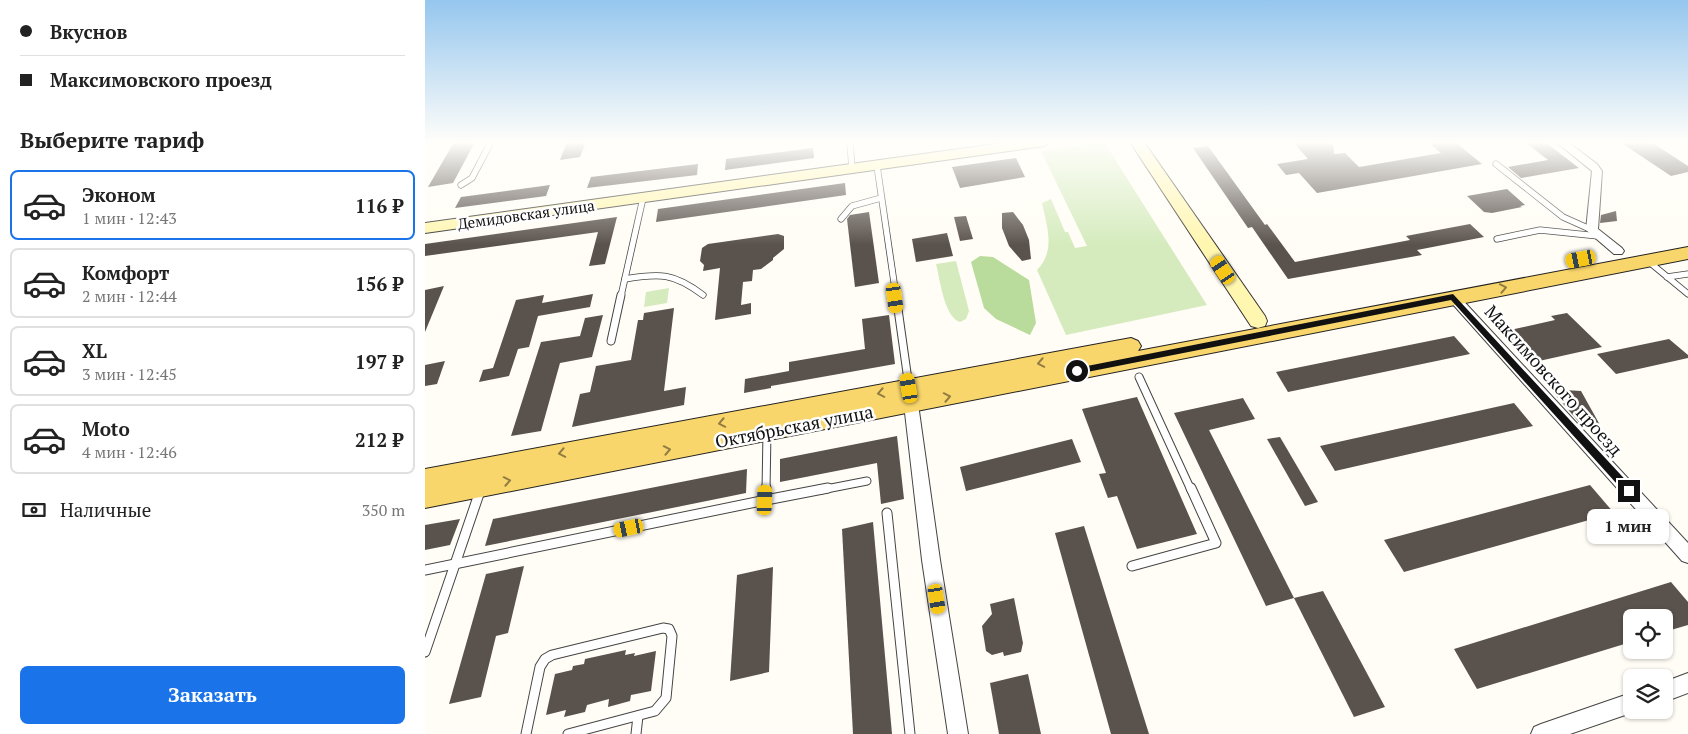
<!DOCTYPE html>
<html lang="ru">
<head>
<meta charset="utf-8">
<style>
	:root { --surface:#fff; --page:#f2f2f2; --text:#222; --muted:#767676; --line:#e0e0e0; --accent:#1a73e8 }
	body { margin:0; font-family:"PT Serif",serif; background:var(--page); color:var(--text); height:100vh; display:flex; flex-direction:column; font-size:19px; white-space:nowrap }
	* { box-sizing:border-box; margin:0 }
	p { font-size:16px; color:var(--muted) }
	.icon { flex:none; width:28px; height:28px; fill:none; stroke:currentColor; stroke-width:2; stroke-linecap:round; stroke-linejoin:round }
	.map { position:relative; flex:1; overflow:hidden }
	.sheet { display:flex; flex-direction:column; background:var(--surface); width:425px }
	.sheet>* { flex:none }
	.top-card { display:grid; align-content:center; height:110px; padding:0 20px; background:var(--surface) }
	.fabs { position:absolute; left:1198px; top:609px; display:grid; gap:10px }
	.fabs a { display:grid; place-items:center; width:50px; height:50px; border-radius:8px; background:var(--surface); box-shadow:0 1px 4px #0004; font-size:25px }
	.end { position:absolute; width:22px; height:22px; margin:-11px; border:6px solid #111; background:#fff; box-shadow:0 0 0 2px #fff }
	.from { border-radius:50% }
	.bubble { position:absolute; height:35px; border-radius:8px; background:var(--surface); box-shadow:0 1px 4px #0004; font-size:16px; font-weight:700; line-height:35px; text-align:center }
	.car { position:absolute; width:15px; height:30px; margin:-15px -8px; border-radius:6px; box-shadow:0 0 4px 1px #0007; background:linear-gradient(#f5c518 24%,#345 0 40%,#f5c518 0 76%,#345 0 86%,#f5c518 0) }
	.top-card b { display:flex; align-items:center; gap:18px; height:48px; font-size:19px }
	.top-card b+b { border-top:1px solid var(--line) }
	.top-card i { width:12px; height:12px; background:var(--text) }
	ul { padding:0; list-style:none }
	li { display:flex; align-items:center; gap:15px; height:70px; margin:0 10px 8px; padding:0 10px; border:2px solid var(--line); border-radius:8px }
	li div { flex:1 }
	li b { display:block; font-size:19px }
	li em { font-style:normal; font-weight:700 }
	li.selected { border-color:var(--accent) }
	li>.icon { width:45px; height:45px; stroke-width:1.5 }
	h2 { padding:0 20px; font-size:22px; line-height:60px }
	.pay { display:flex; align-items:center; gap:12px; height:55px; padding:0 20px; font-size:19px }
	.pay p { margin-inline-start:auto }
	.primary-button { display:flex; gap:10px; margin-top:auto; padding:10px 20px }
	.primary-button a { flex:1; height:58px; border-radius:8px; background:var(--accent); color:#fff; font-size:20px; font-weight:700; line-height:58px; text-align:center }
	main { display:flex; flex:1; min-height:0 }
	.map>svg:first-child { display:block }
	.green { fill:#d5ebbd }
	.forest { fill:#b9dc9c }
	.building { fill:#5a524d }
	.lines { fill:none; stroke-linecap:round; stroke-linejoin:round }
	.lane-far2-casing { stroke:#444; stroke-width:7 }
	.lane-far1-casing { stroke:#444; stroke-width:9 }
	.lane-casing { stroke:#444; stroke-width:11 }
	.street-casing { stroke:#444; stroke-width:2 }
	.secondary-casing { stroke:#333; stroke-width:2 }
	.primary-casing { stroke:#222; stroke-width:2 }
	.lane-far2 { stroke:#fff; stroke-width:5.5 }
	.lane-far1 { stroke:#fff; stroke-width:7 }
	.lane { stroke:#fff; stroke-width:9 }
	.street { fill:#fff; fill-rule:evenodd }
	.secondary { fill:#fff6b0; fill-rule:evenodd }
	.primary { fill:#f9d66b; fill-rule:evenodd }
	.oneway { stroke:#917d42 }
	.route { fill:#111 }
	.labels { text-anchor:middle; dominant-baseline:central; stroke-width:5; stroke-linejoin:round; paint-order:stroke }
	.far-street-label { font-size:15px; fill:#111; stroke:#fff }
	.street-label { font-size:18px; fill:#111; stroke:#fff }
</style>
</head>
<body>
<main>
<section class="sheet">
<div class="top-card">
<b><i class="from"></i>Вкуснов</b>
<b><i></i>Максимовского проезд</b>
</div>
<h2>Выберите тариф</h2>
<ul>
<li class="selected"><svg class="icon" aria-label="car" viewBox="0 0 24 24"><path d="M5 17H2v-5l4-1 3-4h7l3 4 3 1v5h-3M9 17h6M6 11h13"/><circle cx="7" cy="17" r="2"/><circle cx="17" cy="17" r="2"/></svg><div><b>Эконом</b><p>1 мин · 12:43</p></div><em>116 ₽</em></li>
<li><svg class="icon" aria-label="car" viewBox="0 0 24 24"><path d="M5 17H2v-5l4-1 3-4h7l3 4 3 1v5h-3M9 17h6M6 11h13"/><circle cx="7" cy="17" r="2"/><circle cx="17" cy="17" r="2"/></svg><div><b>Комфорт</b><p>2 мин · 12:44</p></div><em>156 ₽</em></li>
<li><svg class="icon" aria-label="car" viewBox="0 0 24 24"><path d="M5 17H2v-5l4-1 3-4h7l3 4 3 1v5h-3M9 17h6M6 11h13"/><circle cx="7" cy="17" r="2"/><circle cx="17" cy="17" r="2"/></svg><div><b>XL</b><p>3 мин · 12:45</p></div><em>197 ₽</em></li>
<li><svg class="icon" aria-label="car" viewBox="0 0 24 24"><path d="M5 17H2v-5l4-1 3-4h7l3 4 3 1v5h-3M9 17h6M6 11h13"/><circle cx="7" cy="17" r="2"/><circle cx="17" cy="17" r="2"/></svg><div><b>Moto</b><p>4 мин · 12:46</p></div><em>212 ₽</em></li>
</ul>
<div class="pay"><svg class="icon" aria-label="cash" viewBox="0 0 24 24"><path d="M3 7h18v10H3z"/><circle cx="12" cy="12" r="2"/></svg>Наличные<p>350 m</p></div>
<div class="primary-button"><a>Заказать</a></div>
</section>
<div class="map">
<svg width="1263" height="734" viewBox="0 0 1263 734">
	<rect width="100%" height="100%" fill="#fffdf5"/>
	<g class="green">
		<path d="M679 142 782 305 641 335 612 270C631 251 622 226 617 203L626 199 640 232H643L650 248 662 246 616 151Z"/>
		<path d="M531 261 544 311 541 319 535 322C519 317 515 279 511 264Z"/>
		<path d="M244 288 242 303 219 307 221 292Z"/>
	</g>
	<path class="forest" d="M555 256 568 257 604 280 611 323 605 335 571 319 559 308 546 262Z"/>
	<g class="building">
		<path d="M29 142H50L28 183 3 187Z"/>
		<path d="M142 142H161L155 157 135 160Z"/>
		<path d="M868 142H908L909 154 920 153 934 167 1016 153 1003 142H1030L1057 164 892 193 874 173 861 175 852 164 883 159Z"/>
		<path d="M1100 142H1120L1154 168 1096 178 1083 167 1123 160Z"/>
		<path d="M1195 142H1226L1263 166V172L1246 176Z"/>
		<path d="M783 146 840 225 842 224 870 262 985 240 981 236 1045 224 1059 237 992 250 997 255 863 279 827 227 823 228 768 148Z"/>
		<path d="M388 148 389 158 300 170 301 159Z"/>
		<path d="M591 158 600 177 535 188 527 167Z"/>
		<path d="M273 164 272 175 162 188 166 177Z"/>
		<path d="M420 183 421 195 231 222 233 209Z"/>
		<path d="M125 185 121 196 30 208 36 197Z"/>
		<path d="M1082 189 1100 205 1095 206 1097 207 1067 213 1059 212 1042 196Z"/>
		<path d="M1191 211 1192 221 1175 223 1176 215Z"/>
		<path d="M444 212 454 283 430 287 422 219 425 215Z"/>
		<path d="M588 212 598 225 604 240 606 259 597 261 584 246 577 228V213Z"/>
		<path d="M541 216 548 239 535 241 529 217Z"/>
		<path d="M192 217 180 264 164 266 173 232 0 256V244Z"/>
		<path d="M522 233 528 256 491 262 487 239Z"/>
		<path d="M353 234 359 236V249L348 258V260L336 269 328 270 327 281 318 282 316 305 326 303V314L290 320 295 268 278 271 279 265 275 261 277 248 283 244Z"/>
		<path d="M19 286 0 332V290Z"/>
		<path d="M168 294 165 307 113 316 104 347 93 349 84 376 54 382 58 370 68 368 91 300 119 295 117 303Z"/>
		<path d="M249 308 239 391 261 387 259 405 147 427 155 394 165 392 171 366 206 360 213 320H218L219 313Z"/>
		<path d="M1142 313 1177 347 1105 363 1076 332 1130 320 1126 316Z"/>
		<path d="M178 315 167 357 135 363 116 431 86 436 116 342 155 336 160 318Z"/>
		<path d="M464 315 470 364 346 386V388L319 393 320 379 364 371V362L440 349 437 319Z"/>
		<path d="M1029 336 1045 354 863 392 851 372Z"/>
		<path d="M1244 339 1263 355V358L1191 374 1172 354Z"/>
		<path d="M20 361 12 384 0 386V365Z"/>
		<path d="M1139 390 1156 391 1175 425 1159 428 1127 391Z"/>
		<path d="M712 397 772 534 712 549 692 496 683 498 674 474 681 473 657 409Z"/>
		<path d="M818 398 830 419 784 430 869 598 841 606 749 413Z"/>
		<path d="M1089 403 1108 426 910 471 895 446Z"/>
		<path d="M472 436 479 499 456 504 452 463 355 482V459Z"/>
		<path d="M855 437 893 502 880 506 842 439Z"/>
		<path d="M647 439 656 462 541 491 535 467Z"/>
		<path d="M322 469 321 493 60 546 68 519Z"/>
		<path d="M1165 485 1189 513 979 572 959 540Z"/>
		<path d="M35 519 25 545 0 550V525Z"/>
		<path d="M448 522 467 734H428L417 529Z"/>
		<path d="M659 526 724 734H686L630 533Z"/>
		<path d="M99 566 83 633 71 636 56 697 24 704 61 574Z"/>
		<path d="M348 567 344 672 305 681 312 575Z"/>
		<path d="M1246 582 1263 602V625L1239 632V618H1206V642L1052 689 1029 649Z"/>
		<path d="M898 591 960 707 929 717 869 598Z"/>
		<path d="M589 598 598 643 596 652 579 656 578 652 567 655 561 651 557 626 567 614 565 604Z"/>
		<path d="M201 650 200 655 210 653 209 656 231 651 226 691 206 695 205 701 183 707 184 699 162 705 160 712 139 717 141 710 121 715 130 674 147 670 148 666 159 664 160 659Z"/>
		<path d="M603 674 616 734H574L565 683Z"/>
	</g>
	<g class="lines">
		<defs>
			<g id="lane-far2">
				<path d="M425 142 427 169"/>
				<path d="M1071 164 1138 217 1167 230"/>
				<path d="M452 166 471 296"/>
				<path d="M36 185 47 178 66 142"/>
				<path d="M416 219 427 206 456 198"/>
				<path d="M1072 239 1115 230 1173 236"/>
				<path d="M1223 261 1263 294"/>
				<path d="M1242 277 1263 274"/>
				<path d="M200 279C235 273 249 273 278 295"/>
				<path d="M196 296 218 198"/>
			</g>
			<g id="lane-far1">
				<path d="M471 295 484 387"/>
				<path d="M186 341 196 295"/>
				<path d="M714 377 766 490"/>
				<path d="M341 490 342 432"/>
				<path d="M396 490 442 481"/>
			</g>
			<g id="lane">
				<path d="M341 500 403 488"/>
				<path d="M462 513 485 734"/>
				<path d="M707 566 791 543 766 488"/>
				<path d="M0 570 341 500V488"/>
				<path d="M0 652 55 491"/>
				<path d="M101 734 115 667 120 659 127 655 238 628 244 629 247 636 241 698 230 711 143 734"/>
				<path d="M211 734 213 716"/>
			</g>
			<g id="street">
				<path d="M1131 142H1143L1172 164 1177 171 1173 229 1197 248 1199 251 1197 254H1189L1161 230 1167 171Z"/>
				<path d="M1028 293 1032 294 1263 543V563L1257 561 1024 300 1022 297Z"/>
				<path d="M486 398 491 400 493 404 515 560 543 734H523L497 560 479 404 481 400Z"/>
				<path d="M1263 673V693L1239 702V682Z"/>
				<path d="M1206 693V710H1213L1206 713 1145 734H1106L1109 727 1116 724Z"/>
			</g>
			<g id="secondary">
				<path d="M585 142H626L619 146 0 233V223Z"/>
				<path d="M705 142H719L840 316 842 321 840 326 833 328 826 326Z"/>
			</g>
			<path id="primary" d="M1263 247V259L0 508V469L706 338 713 341 716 346 713 351Z"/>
		</defs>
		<use href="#lane-far2" class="lane-far2-casing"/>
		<use href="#lane-far1" class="lane-far1-casing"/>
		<use href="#lane" class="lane-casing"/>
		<use href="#street" class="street-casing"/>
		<use href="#secondary" class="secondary-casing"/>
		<use href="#primary" class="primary-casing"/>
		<use href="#lane-far2" class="lane-far2"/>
		<use href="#lane-far1" class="lane-far1"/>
		<use href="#lane" class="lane"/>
		<use href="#street" class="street"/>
		<use href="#secondary" class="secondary"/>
		<use href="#primary" class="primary"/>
	</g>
	<defs><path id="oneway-chevron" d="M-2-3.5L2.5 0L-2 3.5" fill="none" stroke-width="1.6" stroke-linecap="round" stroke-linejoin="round" transform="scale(1.25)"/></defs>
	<g class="oneway">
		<use href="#oneway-chevron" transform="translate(1078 288) rotate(-11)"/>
		<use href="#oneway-chevron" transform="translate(616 363) rotate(169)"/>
		<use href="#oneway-chevron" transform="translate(456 393) rotate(169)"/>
		<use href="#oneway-chevron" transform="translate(522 397) rotate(-11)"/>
		<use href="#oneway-chevron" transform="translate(297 423) rotate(169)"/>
		<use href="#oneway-chevron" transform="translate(242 450) rotate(-11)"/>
		<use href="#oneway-chevron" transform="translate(137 453) rotate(169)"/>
		<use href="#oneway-chevron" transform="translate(82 481) rotate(-11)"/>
	</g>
	<linearGradient id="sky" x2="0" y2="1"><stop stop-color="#95c6ee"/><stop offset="0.58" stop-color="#fffefa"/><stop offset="1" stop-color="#fffefa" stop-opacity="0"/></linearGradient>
	<rect width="1263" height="245" fill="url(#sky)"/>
	<path class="route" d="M1028 294 1208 488V494H1201L1026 300 652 374 648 371 652 368Z"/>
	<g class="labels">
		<g class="far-street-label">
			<text transform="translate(101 214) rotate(-8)">Демидовская улица</text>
		</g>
		<g class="street-label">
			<text transform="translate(1129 380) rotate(48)">Максимовского проезд</text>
			<text transform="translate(369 426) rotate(-11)">Октябрьская улица</text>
		</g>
	</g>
</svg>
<div class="fabs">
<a><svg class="icon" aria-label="locate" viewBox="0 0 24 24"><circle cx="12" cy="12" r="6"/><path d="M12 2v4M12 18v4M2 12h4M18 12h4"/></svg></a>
<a><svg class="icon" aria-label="layers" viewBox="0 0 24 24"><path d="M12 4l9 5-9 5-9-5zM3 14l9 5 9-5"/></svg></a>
</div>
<i class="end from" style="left:652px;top:371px"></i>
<i class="end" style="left:1204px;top:491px"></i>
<div class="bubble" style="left:1162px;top:509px;width:82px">1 мин</div>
<i class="car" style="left:1156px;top:259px;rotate:259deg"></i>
<i class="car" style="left:798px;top:270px;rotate:326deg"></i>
<i class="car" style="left:470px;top:298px;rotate:172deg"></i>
<i class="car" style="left:484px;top:388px;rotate:350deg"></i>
<i class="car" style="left:340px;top:500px;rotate:2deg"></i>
<i class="car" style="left:204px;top:528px;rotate:258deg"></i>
<i class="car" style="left:512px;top:599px;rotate:171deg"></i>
</div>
</main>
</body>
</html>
